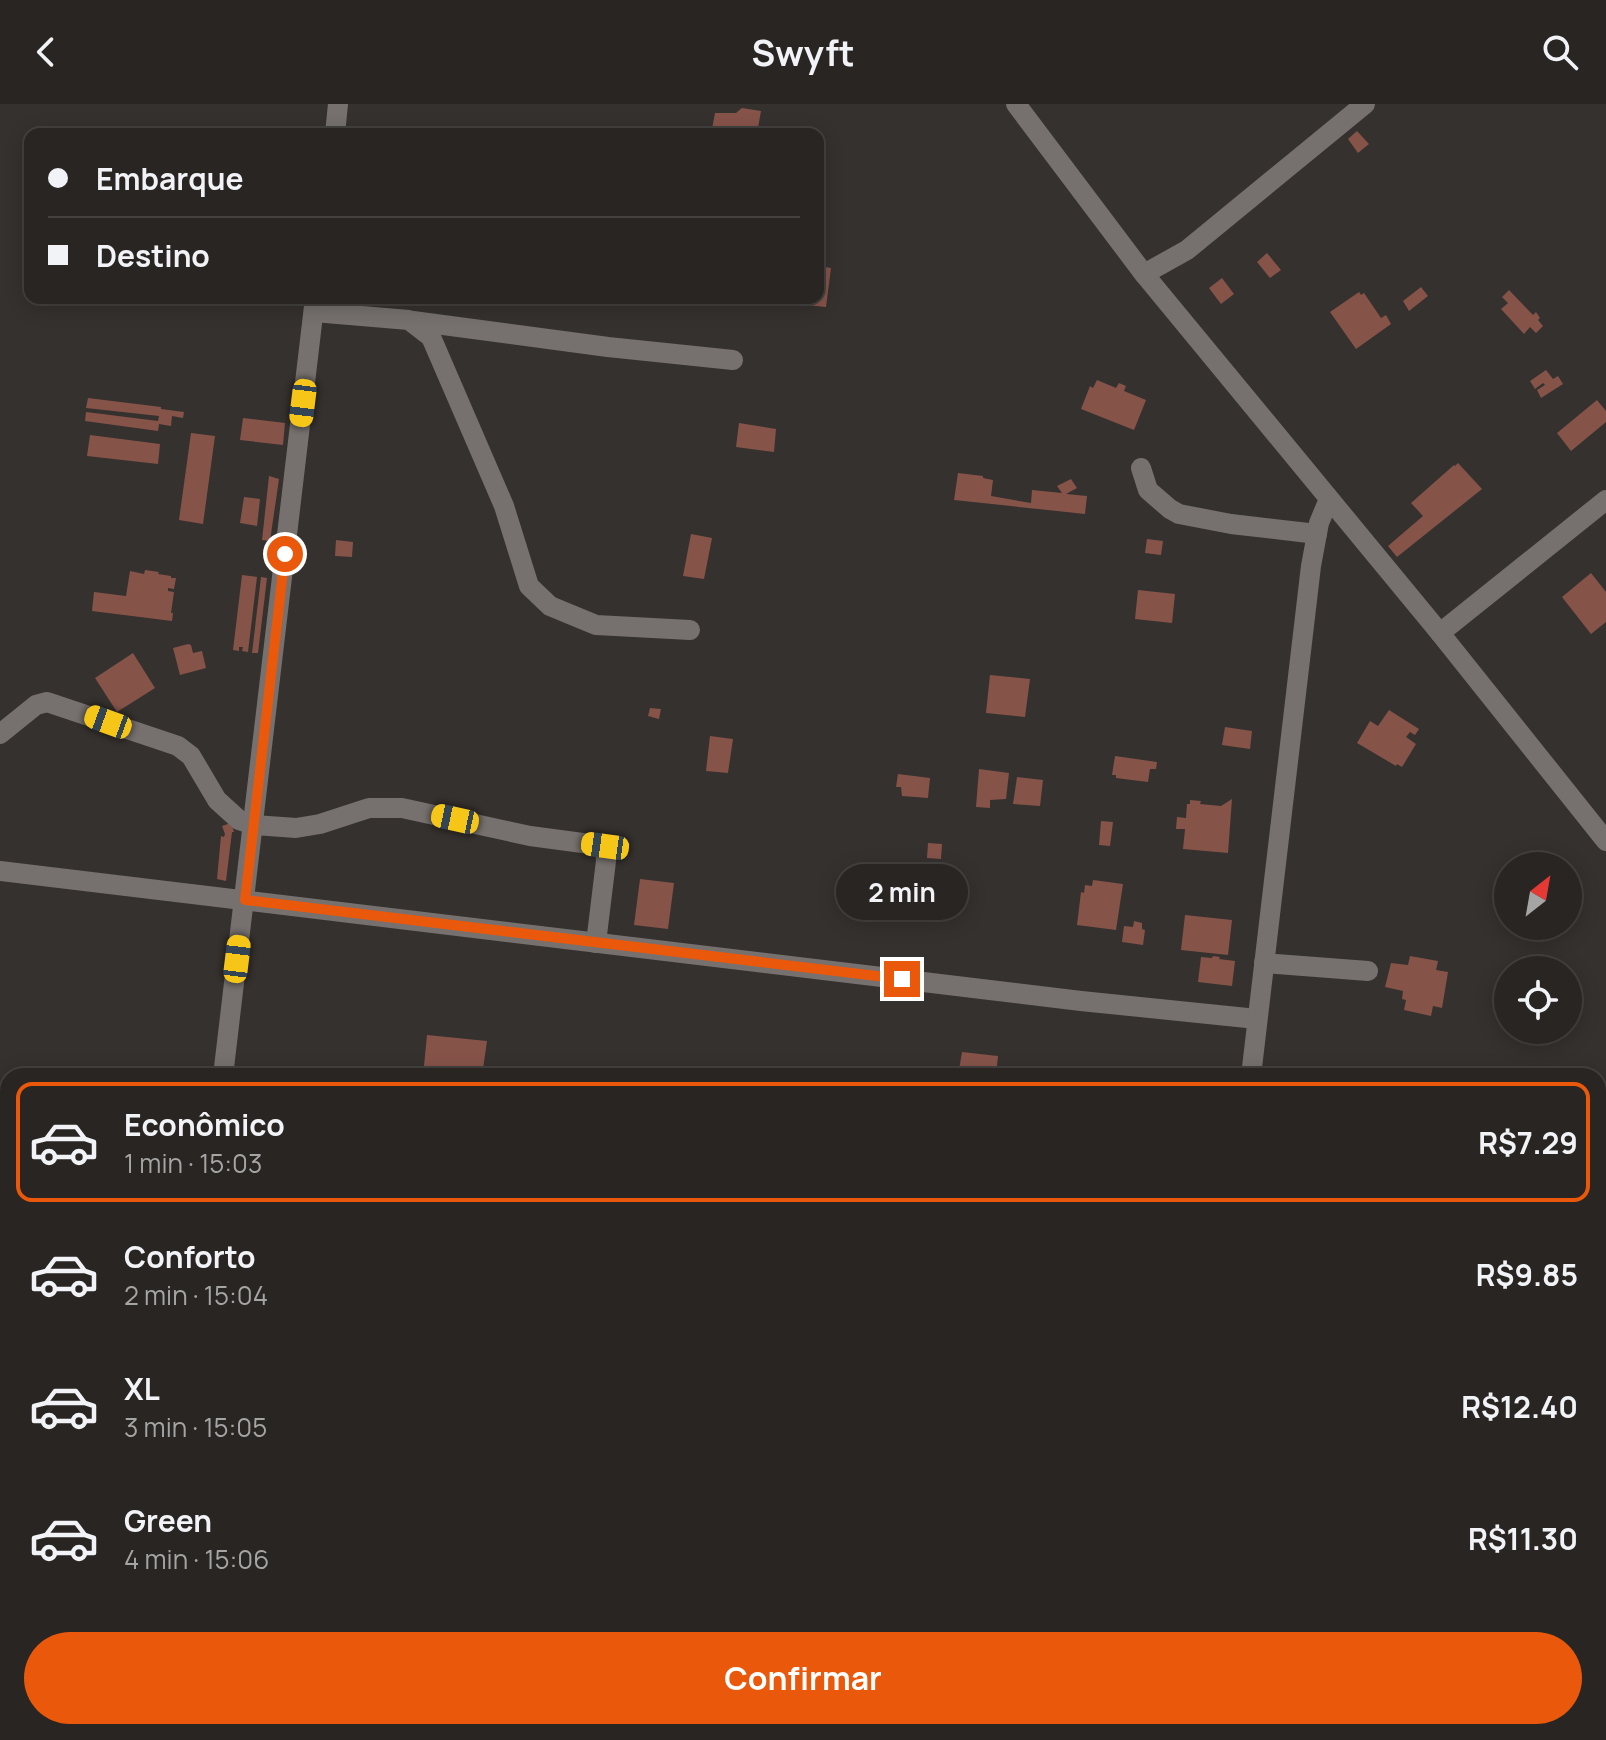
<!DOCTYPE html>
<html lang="pt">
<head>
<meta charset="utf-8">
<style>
	:root { --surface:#282522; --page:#302d2a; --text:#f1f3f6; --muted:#a5a5a5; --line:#444240; --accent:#ea580c }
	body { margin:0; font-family:Manrope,sans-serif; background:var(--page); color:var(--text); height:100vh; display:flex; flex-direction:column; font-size:30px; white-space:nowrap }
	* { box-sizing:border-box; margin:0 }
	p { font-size:26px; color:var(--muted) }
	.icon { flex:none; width:44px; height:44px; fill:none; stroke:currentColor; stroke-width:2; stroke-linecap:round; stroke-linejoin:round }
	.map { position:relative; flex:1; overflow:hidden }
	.side { position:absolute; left:0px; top:964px; width:1606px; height:672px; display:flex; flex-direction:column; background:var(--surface); border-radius:24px 24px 0 0; box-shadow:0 4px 20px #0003,0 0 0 2px var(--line) }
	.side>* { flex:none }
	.banner { position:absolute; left:24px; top:24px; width:800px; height:176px; border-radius:16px; box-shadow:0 4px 20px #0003,0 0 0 2px var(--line); display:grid; align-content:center; height:176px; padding:0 24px; background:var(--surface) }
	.needle { width:52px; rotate:31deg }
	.fabs { position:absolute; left:1494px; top:748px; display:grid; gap:16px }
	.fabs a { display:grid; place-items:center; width:88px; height:88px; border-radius:50%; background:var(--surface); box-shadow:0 4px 20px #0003,0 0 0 2px var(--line); font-size:40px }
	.end { position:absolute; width:36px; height:36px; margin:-18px; border:10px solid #ea580c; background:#fff; box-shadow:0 0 0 4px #fff }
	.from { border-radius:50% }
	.bubble { position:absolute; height:56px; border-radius:28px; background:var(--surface); box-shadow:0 4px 20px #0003,0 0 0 2px var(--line); font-size:26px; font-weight:700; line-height:56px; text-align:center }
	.car { position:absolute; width:24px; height:48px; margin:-24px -12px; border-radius:10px; box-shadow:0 0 6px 2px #0007; background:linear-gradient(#f5c518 24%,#345 0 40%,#f5c518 0 76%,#345 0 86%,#f5c518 0) }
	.banner b { display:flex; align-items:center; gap:28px; height:76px; font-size:30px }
	.banner b+b { border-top:2px solid var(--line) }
	.banner i { width:20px; height:20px; background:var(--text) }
	ul { padding:14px 0 0; list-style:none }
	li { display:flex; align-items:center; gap:24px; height:120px; margin:0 16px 12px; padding:0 8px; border:4px solid transparent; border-radius:16px }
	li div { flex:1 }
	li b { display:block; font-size:30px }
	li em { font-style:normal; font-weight:700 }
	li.selected { border-color:var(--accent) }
	li>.icon { width:72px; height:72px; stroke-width:1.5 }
	.action { display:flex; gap:16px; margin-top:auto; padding:16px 24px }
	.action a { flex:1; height:92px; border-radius:48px; background:var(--accent); color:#fff; font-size:32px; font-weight:700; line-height:92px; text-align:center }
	header { display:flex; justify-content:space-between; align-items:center; height:104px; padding:0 24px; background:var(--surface); font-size:36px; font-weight:700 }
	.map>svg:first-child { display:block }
	.building { fill:#865349 }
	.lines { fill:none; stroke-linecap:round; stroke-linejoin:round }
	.minor { stroke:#76716e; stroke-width:20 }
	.route { stroke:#ea580c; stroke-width:10 }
</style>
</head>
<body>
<header><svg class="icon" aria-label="back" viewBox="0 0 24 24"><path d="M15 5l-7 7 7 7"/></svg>Swyft<svg class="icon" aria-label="search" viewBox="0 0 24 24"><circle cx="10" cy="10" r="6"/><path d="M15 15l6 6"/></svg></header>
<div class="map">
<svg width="1606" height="1636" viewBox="0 0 1606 1636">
	<rect width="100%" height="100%" fill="#35312e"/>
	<g class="building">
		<path d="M742 4 761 7 758 24 753 23 752 30H711L715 9H736Z"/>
		<path d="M1357 27 1369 40 1358 49 1348 35Z"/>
		<path d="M1267 149 1281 166 1270 174 1257 158Z"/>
		<path d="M818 162 831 164 826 203 806 201 807 194H818Z"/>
		<path d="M1222 174 1234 190 1221 200 1209 184Z"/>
		<path d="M1421 183 1428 192 1409 207 1403 197Z"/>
		<path d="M1509 186 1533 211 1536 208 1540 214 1538 216 1543 222 1536 229 1530 223 1524 230 1501 205 1508 199 1502 193Z"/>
		<path d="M1359 188 1361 191 1364 189 1381 214 1386 211 1391 220 1356 245 1330 208Z"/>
		<path d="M1546 266 1553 275 1558 272 1563 280 1541 294 1537 286 1545 281 1543 279 1535 285 1530 277Z"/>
		<path d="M1097 276 1116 284 1119 279 1126 282 1124 287 1146 296 1134 326 1081 305 1090 282 1093 284Z"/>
		<path d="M88 294 161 303V305L184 308 183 314 172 312 171 322 159 320 158 327 85 317 86 308 158 317 159 312 86 304Z"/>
		<path d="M1597 296 1606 307V318L1571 347 1557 329Z"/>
		<path d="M243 314 285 319 283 341 240 336Z"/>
		<path d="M739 319 776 325 774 348 736 343Z"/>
		<path d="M191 329 215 332 203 420 179 416Z"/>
		<path d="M90 331 160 340 158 360 87 352Z"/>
		<path d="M1458 359 1482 385 1397 453 1388 442 1423 412 1411 399 1454 361 1455 362Z"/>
		<path d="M958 369 983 372V374L993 376 991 392 1031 399 1032 386 1062 389 1057 382 1071 375 1077 384 1066 390 1087 392 1085 410 954 396Z"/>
		<path d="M269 372 279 375 270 437 262 436Z"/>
		<path d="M244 393 260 395 257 422 240 419Z"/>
		<path d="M691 430 712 434 704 475 683 472Z"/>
		<path d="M1147 435 1163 437 1161 451 1145 449Z"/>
		<path d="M336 436 353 438 352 453 335 452Z"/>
		<path d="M145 466 159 468 158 470 171 472V474H176L174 485 168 484V487L174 488 171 509H173L172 517 92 507 94 488 126 492 130 467 144 470Z"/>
		<path d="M1591 469 1606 488V518L1591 530 1562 493Z"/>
		<path d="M242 471 257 473 248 548 242 547 243 543H239V547L233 546Z"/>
		<path d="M261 473 267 474 258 549H252Z"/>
		<path d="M1138 486 1175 490 1172 519 1135 515Z"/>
		<path d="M188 540 191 541 193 549 202 547 206 564 180 571 173 544Z"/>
		<path d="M133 549 155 584 117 608 95 574Z"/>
		<path d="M990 571 1030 575 1025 613 986 609Z"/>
		<path d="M650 604 661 605 659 615 648 612Z"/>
		<path d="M1389 606 1419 625 1415 631 1410 628 1406 633 1416 640 1402 663 1397 660 1396 662 1357 639 1370 617 1378 622Z"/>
		<path d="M1225 623 1252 627 1250 645 1222 641Z"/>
		<path d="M710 632 733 635 728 669 706 667Z"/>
		<path d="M1115 652 1157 658 1156 665H1150L1148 678 1116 674V671H1112Z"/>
		<path d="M979 665 1009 669 1006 695 990 696V704L976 703Z"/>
		<path d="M898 670 930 674 928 694 902 692 901 683H896Z"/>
		<path d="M1017 673 1043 676 1040 702 1013 700Z"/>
		<path d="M1232 695 1228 749 1183 745 1185 725H1176L1177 713 1186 714 1187 700H1190V696L1201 697 1200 700 1221 702Z"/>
		<path d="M1101 717 1113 718 1110 742 1099 741Z"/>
		<path d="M231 719 234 728H232L226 777 217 775 221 732 224 733 225 730 222 722Z"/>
		<path d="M928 739 942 740 941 755 927 754Z"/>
		<path d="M640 775 674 779 668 825 634 821Z"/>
		<path d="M1093 776 1123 780 1116 826 1077 821 1081 788 1084 789 1085 781 1092 782Z"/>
		<path d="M1185 811 1232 816 1228 851 1181 846Z"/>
		<path d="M1134 817 1142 819V825L1145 826 1143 841 1122 838 1124 822 1133 823Z"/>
		<path d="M1213 852 1220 853 1219 855 1235 857 1232 882 1198 878 1201 853 1212 854Z"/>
		<path d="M1410 852 1438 857 1436 866 1448 868 1442 904 1433 902 1431 912 1404 906 1406 896 1402 895 1403 887 1385 883 1391 859 1408 861Z"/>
		<path d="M427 931 487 937 482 972H423Z"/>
		<path d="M962 948 998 952 996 972H958Z"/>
		<path d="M211 1628H247L246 1636H209Z"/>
		<path d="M338 1628H360L367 1629 366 1636H336Z"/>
	</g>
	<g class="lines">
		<g class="minor">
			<path d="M1016 0 1144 170 1440 529 1606 737"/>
			<path d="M335 30 338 0"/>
			<path d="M1144 170 1187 146 1365 0"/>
			<path d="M314 208 409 216 431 233 504 402 529 482 550 502 596 521 690 526"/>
			<path d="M413 217 608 243 733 256"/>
			<path d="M1141 364 1148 386 1170 405 1179 410 1231 420 1317 430"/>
			<path d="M1440 529 1606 396"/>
			<path d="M0 630 36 601 47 598 178 642 191 652 217 696 239 716 254 721 296 724 320 720 369 704H402L530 732 605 742 606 757 596 839"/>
			<path d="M0 767 1081 897 1257 915"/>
			<path d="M1264 859 1368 867"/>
			<path d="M223 972 315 194"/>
			<path d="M1251 972 1311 462 1319 419 1329 395"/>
			<path d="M1188 1628 1245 1636"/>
			<path d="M141 1636 142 1628"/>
			<path d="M315 1636 316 1628"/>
			<path d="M478 1636 479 1628"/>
		</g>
	</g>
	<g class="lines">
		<path class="route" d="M285 450 245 796 902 875"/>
	</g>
</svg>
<div class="fabs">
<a><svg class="needle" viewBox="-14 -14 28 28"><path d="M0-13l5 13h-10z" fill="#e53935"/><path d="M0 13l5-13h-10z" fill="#a5a5a5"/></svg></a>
<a><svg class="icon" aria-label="locate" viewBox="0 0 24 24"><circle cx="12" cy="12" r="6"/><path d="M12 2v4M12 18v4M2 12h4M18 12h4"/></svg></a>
</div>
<i class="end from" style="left:285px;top:450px"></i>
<i class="end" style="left:902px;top:875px"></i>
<div class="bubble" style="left:836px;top:760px;width:132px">2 min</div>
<i class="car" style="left:303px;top:299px;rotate:187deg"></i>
<i class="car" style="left:108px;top:618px;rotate:290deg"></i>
<i class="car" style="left:455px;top:715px;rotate:282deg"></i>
<i class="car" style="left:605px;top:742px;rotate:278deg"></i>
<i class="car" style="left:237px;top:855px;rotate:7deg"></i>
<div class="banner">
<b><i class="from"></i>Embarque</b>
<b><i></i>Destino</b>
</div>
<section class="side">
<ul>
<li class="selected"><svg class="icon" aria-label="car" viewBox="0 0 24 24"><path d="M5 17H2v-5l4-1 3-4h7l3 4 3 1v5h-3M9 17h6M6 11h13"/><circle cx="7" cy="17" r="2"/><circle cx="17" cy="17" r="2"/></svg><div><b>Econômico</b><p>1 min · 15:03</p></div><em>R$7.29</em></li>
<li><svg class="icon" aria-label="car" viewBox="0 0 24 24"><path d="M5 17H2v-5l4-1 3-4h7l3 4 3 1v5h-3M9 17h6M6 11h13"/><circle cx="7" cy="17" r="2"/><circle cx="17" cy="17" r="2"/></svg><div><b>Conforto</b><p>2 min · 15:04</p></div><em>R$9.85</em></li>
<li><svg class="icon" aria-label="car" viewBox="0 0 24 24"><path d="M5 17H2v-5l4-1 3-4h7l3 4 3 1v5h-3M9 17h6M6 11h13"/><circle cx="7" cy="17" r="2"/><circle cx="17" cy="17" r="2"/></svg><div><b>XL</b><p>3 min · 15:05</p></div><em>R$12.40</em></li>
<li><svg class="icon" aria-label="car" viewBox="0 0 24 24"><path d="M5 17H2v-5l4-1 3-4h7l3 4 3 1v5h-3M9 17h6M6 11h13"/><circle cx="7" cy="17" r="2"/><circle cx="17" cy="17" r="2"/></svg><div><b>Green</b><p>4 min · 15:06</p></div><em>R$11.30</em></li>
</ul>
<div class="action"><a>Confirmar</a></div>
</section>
</div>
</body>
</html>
